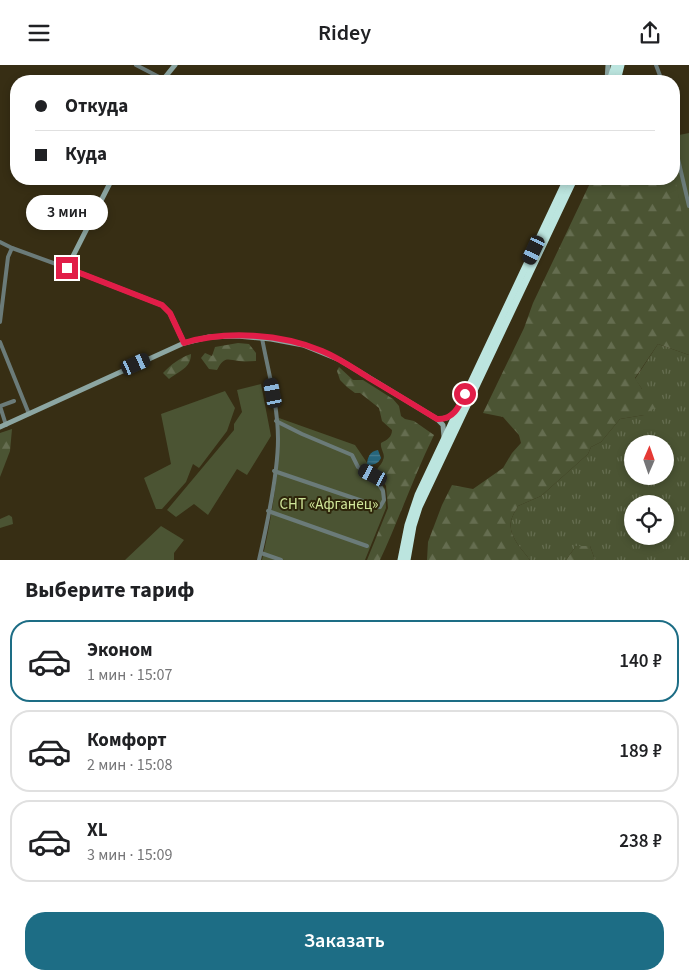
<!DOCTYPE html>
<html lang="ru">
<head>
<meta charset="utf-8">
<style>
	:root { --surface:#fff; --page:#f2f2f2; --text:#202124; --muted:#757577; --line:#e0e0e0; --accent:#1d6d85 }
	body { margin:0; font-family:"Source Sans 3",sans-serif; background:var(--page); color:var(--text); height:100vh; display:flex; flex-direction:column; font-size:19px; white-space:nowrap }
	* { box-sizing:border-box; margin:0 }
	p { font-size:16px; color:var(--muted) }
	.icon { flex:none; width:28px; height:28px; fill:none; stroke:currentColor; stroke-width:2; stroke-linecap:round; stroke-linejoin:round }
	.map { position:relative; height:495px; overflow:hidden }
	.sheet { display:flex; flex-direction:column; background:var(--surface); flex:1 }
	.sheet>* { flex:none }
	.hud { position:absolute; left:10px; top:10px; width:670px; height:110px; border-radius:20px; box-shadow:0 2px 8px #0003; display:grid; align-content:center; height:110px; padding:0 25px; background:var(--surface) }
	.needle { width:32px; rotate:2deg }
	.buttons { position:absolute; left:624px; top:370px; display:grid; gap:10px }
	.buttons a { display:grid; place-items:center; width:50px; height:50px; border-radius:50%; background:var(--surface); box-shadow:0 2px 8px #0003; font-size:25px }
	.end { position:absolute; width:22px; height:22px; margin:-11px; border:6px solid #e11d48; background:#fff; box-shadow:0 0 0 2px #fff }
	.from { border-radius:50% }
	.bubble { position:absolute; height:35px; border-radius:18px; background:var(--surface); box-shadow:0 2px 8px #0003; font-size:16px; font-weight:600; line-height:35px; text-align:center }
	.car { position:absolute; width:15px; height:30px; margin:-15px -8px; border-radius:6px; box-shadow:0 0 4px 1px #0007; background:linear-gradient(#222 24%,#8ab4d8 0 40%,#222 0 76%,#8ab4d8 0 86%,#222 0) }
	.hud b { display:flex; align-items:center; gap:18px; height:48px; font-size:19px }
	.hud b+b { border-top:1px solid var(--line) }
	.hud i { width:12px; height:12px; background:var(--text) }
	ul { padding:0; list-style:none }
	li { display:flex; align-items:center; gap:15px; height:82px; margin:0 10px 8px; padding:0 15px; border:2px solid var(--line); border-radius:20px }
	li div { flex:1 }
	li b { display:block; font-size:19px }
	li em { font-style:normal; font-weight:600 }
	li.current { border-color:var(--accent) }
	li>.icon { width:45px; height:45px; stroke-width:1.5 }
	h2 { padding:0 25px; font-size:22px; line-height:60px }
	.action { display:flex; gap:10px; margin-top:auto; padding:10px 25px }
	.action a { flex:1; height:58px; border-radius:20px; background:var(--accent); color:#fff; font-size:20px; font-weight:600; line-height:58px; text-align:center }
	header { display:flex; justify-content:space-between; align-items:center; height:65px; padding:0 25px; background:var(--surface); font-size:22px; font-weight:600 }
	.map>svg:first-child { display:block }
	.grass { fill:url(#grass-tufts); fill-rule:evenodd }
	.forest { fill:url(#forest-firs) }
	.green { fill:#4b5433 }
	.water { fill:url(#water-rules) }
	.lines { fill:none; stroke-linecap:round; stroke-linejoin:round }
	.street { stroke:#6b7b79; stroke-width:4 }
	.secondary { stroke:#8ca6a2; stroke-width:5 }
	.highway { stroke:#bce5df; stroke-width:7 }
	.route { stroke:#e11d48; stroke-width:6 }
	.labels { text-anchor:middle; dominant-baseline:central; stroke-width:4; stroke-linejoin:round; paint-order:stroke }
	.park-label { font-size:15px; fill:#d0e699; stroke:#2d250a }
</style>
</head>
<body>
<header><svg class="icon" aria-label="menu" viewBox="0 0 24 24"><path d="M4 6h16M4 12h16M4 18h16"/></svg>Ridey<svg class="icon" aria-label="share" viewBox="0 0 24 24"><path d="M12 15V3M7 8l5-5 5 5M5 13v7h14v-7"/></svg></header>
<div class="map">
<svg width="689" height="495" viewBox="0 0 689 495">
	<defs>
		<pattern id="grass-tufts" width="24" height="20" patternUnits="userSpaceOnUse" patternTransform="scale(1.25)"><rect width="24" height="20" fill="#4b5433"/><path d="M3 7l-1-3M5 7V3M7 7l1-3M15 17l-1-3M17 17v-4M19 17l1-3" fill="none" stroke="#656d50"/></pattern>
		<pattern id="forest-firs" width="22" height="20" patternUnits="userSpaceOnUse" patternTransform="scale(1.25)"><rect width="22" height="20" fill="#4b5433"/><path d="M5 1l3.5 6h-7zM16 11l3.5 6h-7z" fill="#656d50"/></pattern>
		<pattern id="water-rules" width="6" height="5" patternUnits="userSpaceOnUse" patternTransform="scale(1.25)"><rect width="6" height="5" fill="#26667c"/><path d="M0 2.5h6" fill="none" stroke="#467c8e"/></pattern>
	</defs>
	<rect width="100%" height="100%" fill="#372e14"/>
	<path class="grass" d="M658 279 689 290V495H595L590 481H576L566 495H530C522 484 508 471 511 456 512 451 516 445 518 441L541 431 588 389 591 382 601 377 620 354 644 350 642 324 635 314ZM632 379H665V411H632ZM632 439H665V471H632Z"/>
	<g class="forest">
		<path d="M674 96 689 173V290L658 279 635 313 642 324 654 323 659 331 658 341 644 350 620 354 601 377 591 382 588 389 541 431 518 441C516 445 512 451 511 456 508 471 522 484 530 495H427L428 477 442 440 452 420 473 424 503 403 512 388 521 378 519 370 503 352 483 348 524 263 533 238 592 114H674Z"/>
		<path d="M238 278 249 279 256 288V296C250 296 244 297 239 296 226 294 224 292 217 305L209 304 201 293 205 288 212 291 215 282Z"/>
		<path d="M191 289C191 303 179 306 169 314L163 308C172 299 179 293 191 289Z"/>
		<path d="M339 302 353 315H363L393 334 399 341 401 351 405 354 414 356 434 370C414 411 399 454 380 495H367L388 443 386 421 376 406C378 402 382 399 383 395 386 389 380 385 381 378 387 375 392 372 392 365L382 356 379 343 360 328H355L347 322 340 315 337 306Z"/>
		<path d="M12 364 10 386 0 412V368Z"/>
		<path d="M576 481H590L595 495H566Z"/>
	</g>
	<g class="green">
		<path d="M689 68V187L674 107V71Z"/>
		<path d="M261 319 271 371 247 410 237 404 208 450 194 439 176 452 167 445 234 365V359L242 347 237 325Z"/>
		<path d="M225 326 235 343 227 366 199 403 193 399 186 417 162 444H156L144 413 171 399 161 349Z"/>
		<path d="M279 353 355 380 385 424 386 443 365 495H262C273 446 280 403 279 353Z"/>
		<path d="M9 450 12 452 13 459 0 463V454Z"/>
		<path d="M161 461 184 475 174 488V495H125Z"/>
	</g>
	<path class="water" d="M378 385 381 393C378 399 374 400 367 400 367 393 370 386 378 385Z"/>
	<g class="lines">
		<g class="street">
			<path d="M136 0 163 14"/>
			<path d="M656 0 662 16"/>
			<path d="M674 51 675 81 689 141"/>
			<path d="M0 177 12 183 67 203"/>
			<path d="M0 257 8 192 12 183"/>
			<path d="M0 277 29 349"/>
			<path d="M6 360 0 341 14 336"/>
			<path d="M274 406 380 442 384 435 383 426 373 410 358 402 352 390 302 369 276 356"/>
			<path d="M268 446 367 481"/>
			<path d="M261 488 281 495"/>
			<path d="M259 495C267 460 278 410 278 374 278 340 268 306 262 273"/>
		</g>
		<g class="secondary">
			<path d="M162 16 175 0"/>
			<path d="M607 16 608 0"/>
			<path d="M112 114 67 203 162 240 170 248 184 278"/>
			<path d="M437 354 447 353 456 346"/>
			<path d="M0 362 184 278 209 272 237 271 271 274 303 280 340 295 437 354 443 360 444 372"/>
		</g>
		<g class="highway">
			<path d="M610 16 615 0"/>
			<path d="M617 16 621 0"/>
			<path d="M401 495 408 460 418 430 567 114"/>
			<path d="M407 495 413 461 419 442 574 114"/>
		</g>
	</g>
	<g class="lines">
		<path class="route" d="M67 203 162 240 170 248 184 278C226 265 282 269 322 286 339 293 353 303 369 313 391 326 414 340 437 354 453 355 459 342 465 329"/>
	</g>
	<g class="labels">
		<g class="park-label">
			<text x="329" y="439">СНТ «Афганец»</text>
		</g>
	</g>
</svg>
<div class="buttons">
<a><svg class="needle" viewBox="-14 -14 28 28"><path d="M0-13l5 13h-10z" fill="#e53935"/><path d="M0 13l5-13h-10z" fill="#757577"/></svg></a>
<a><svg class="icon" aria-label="locate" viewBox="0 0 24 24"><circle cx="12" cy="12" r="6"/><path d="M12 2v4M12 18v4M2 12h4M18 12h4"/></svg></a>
</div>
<i class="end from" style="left:465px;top:329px"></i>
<i class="end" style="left:67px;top:203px"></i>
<div class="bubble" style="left:26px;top:130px;width:82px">3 мин</div>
<i class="car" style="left:534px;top:185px;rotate:205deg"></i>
<i class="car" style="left:136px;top:299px;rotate:66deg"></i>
<i class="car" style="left:273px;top:328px;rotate:349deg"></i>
<i class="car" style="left:373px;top:410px;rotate:297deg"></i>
<div class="hud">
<b><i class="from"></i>Откуда</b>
<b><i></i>Куда</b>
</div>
</div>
<section class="sheet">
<h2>Выберите тариф</h2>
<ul>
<li class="current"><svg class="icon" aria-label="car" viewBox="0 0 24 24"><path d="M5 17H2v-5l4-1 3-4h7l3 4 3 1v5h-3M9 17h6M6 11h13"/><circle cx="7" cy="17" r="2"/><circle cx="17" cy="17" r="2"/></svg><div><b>Эконом</b><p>1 мин · 15:07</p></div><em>140 ₽</em></li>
<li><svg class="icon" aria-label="car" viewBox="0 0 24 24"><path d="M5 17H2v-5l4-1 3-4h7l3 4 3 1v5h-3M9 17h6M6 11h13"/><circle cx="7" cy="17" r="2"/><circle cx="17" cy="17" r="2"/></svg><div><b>Комфорт</b><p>2 мин · 15:08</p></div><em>189 ₽</em></li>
<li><svg class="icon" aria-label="car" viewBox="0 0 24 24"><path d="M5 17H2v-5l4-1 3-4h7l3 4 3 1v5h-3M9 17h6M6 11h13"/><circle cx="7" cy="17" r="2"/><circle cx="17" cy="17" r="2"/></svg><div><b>XL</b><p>3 мин · 15:09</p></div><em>238 ₽</em></li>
</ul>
<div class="action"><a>Заказать</a></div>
</section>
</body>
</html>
